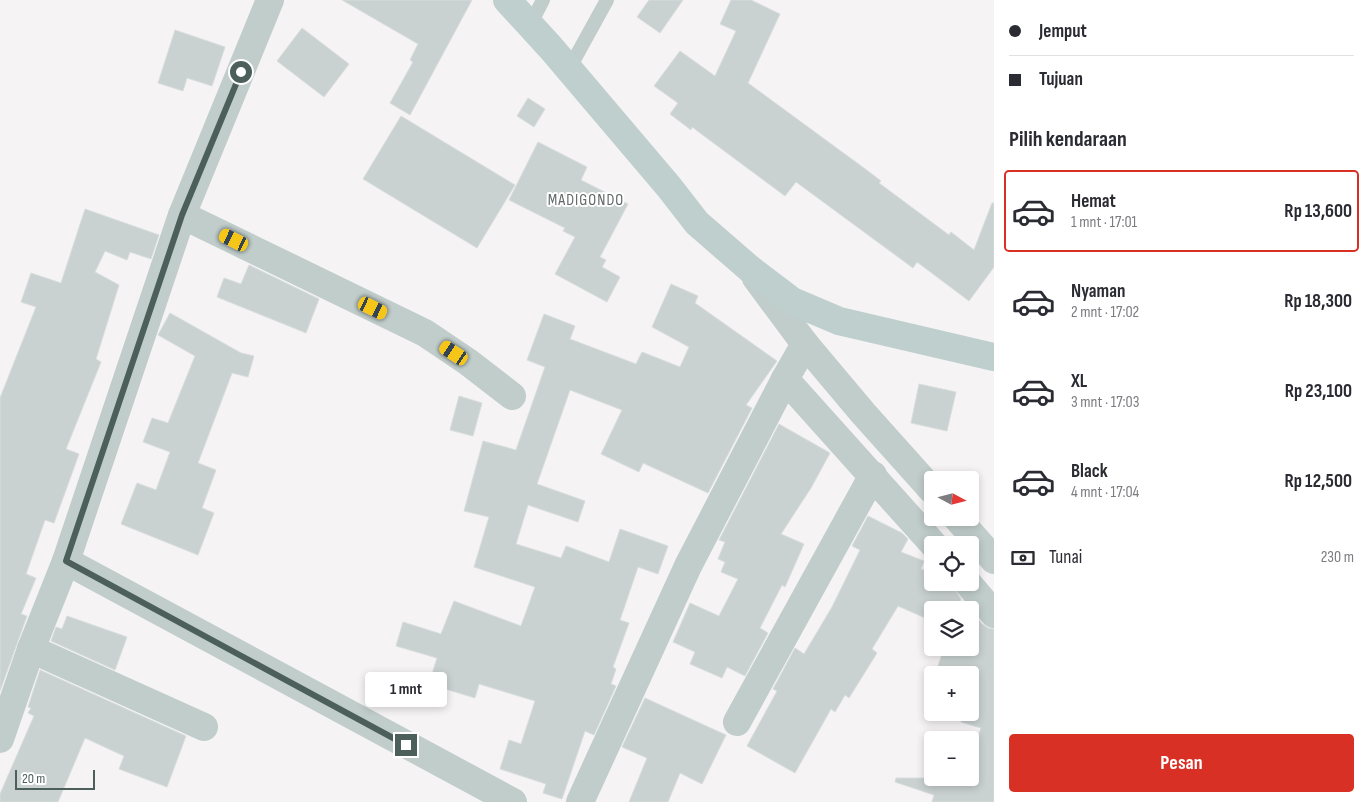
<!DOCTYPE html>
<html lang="id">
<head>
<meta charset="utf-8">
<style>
	:root { --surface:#fff; --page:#f2f2f3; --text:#2b2b33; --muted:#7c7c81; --line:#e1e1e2; --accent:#d93025 }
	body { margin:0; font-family:"Sofia Sans Condensed",sans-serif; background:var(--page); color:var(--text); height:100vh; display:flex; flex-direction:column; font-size:19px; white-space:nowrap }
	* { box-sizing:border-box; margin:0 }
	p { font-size:16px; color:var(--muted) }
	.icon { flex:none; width:28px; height:28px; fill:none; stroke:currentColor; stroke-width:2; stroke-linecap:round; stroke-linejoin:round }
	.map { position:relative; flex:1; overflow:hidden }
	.panel { display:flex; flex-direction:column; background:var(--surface); width:375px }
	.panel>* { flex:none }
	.guide { display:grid; align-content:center; height:110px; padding:0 15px; background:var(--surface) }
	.needle { width:32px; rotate:97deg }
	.tools { position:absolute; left:924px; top:471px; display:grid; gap:10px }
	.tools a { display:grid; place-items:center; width:55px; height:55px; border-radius:5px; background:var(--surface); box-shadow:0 2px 8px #0003; font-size:25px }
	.scale { position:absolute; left:15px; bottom:12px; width:80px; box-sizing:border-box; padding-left:5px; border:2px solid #4c5f5b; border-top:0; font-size:14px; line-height:18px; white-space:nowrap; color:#4c5f5b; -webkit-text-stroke:4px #fff; paint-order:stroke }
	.end { position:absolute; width:22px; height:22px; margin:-11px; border:6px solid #4c5f5b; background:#fff; box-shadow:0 0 0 2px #fff }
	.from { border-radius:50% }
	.bubble { position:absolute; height:35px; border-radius:5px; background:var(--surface); box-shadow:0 2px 8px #0003; font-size:16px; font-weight:700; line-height:35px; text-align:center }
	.car { position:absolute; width:15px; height:30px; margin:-15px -8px; border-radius:6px; box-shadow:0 0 4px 1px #0007; background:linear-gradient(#f5c518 24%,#345 0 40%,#f5c518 0 76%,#345 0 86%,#f5c518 0) }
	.guide b { display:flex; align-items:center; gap:18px; height:48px; font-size:19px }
	.guide b+b { border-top:1px solid var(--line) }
	.guide i { width:12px; height:12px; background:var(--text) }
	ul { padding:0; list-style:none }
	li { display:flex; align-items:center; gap:15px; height:82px; margin:0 10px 8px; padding:0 5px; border:2px solid transparent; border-radius:5px }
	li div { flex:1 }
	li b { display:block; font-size:19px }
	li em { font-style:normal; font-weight:700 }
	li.on { border-color:var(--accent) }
	li>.icon { width:45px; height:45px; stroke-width:1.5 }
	h2 { padding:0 15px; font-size:22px; line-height:60px }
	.pay { display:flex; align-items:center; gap:12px; height:55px; padding:0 15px; font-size:19px }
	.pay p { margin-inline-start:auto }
	.button { display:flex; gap:10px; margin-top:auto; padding:10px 15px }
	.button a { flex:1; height:58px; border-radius:5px; background:var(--accent); color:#fff; font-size:20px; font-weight:700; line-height:58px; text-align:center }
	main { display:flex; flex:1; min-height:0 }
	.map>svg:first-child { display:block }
	.building { fill:#cad1d1; stroke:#d8dddd }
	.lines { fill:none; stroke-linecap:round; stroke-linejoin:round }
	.lane { stroke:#c0cdcb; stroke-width:14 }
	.street { stroke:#c0cdcb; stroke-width:28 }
	.secondary { stroke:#becfcd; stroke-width:28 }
	.route { stroke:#4c5f5b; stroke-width:6 }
	.labels { text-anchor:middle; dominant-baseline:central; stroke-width:4; stroke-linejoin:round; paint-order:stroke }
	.quarter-label { font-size:16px; letter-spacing:1px; fill:#606766; stroke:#fff }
</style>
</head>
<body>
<main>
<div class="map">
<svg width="994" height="802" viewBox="0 0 994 802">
	<rect width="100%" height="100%" fill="#f5f3f4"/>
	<g class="building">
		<path d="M342 0H472L410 115 390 103 413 62 410 60 418 44Z"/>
		<path d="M649 0H683L660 33 637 17Z"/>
		<path d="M731 0H751L780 14 748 83 868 171 881 181 879 183 949 235 951 232 974 250 992 203H994V267L969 301 917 262 913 268 796 182 785 196 692 127 691 130 670 114 678 103 654 86 680 51 715 76 736 31 720 24Z"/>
		<path d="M302 28 349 64 324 97 277 61Z"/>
		<path d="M175 30 225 47 212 86 187 78 183 91 158 83Z"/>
		<path d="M528 98 545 109 534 127 517 116Z"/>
		<path d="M401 116 515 185 477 248 363 179Z"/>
		<path d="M538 142 587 167 581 180 628 204 600 257 606 260 602 267 620 277 607 302 555 274 575 237 563 231 565 228 509 200Z"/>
		<path d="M85 209 159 235 151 259 130 252 127 260 105 251 95 272 119 285 96 359 101 362 66 449 79 454 54 523 45 520 26 574 36 578 21 614 27 616 0 691V398L36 307 21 302 31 273 61 283Z"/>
		<path d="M249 265 319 299 306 333 217 297 224 278 241 284Z"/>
		<path d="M671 284 698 296 695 303 777 361 746 405 752 408 708 493 643 463 639 472 601 454 622 410 570 390 537 484 585 501 578 522 528 505 516 544 561 558 566 546 609 562 620 529 668 546 658 574 638 567 620 620 629 623 613 667 616 669 611 684 616 686 594 735 585 731 562 799 543 793 546 784 500 769 509 740 521 744 535 701 479 684 475 698 429 684 437 658 396 646 403 622 441 634 454 601 521 626 535 587 474 567 489 517 464 511 483 441 516 450 545 367 527 360 544 314 575 326 570 339 636 364 642 352 680 367 689 347 652 327Z"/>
		<path d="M170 313 241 353 254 356 248 377 232 373 198 463 216 470 202 508 214 513 198 555 121 524 137 483 156 490 170 452 143 442 152 418 168 423 195 356 158 335Z"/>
		<path d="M919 384 956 392 947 431 911 423Z"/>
		<path d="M459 396 482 403 473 436 450 430Z"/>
		<path d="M779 424 830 453 811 488 781 534 804 544 785 587 782 585 760 628 768 633 745 676 727 667 722 678 690 664 695 652 673 642 690 603 719 616 738 579 721 572 725 562 718 559 725 542 719 540Z"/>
		<path d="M868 516 902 533 908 539 901 552 924 561 921 569 931 573 929 577 932 578V582H942L953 587 961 599 958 608 964 610H932V621L898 606 872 649 877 653 849 698 845 695 835 712 831 709 795 773 747 746 777 691 773 689 795 648 804 654 832 607 860 550 852 546Z"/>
		<path d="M970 612 973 613 982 624 988 628 994 629V802H932L934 795 895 782 896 778H970V759L981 728 961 722 964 712H970V696L977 675H935L944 648H970Z"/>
		<path d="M67 616 127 637 115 670 51 641 56 627 62 629Z"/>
		<path d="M40 670 186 736 167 787 119 769 124 756 85 738 58 802H0V794L34 716 28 713 31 708 28 707Z"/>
		<path d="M645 698 726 735 702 784 680 773 668 802H629L647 758 622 747Z"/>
	</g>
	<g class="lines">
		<g class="lane">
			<path d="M530 25 543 0"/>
			<path d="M569 69 607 0"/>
		</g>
		<g class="street">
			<path d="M182 215 425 333 468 362 512 396"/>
			<path d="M756 278 805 344 863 413 932 490"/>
			<path d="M785 379 934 545"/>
			<path d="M957 518 994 560"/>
			<path d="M66 561 513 802"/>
			<path d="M967 582 994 614"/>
			<path d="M31 649 204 727"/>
			<path d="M737 722 873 475"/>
			<path d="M0 739 31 649 66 561 182 215 270 0"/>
			<path d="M580 802 688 566 785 379 805 344"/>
		</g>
		<path class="secondary" d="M507 0 551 48 669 187 697 223 750 269 792 301 839 321 994 357"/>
	</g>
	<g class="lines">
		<path class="route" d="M241 72 182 215 66 561 406 745"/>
	</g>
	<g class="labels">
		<g class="quarter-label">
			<text x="586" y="200">MADIGONDO</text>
		</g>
	</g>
</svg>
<div class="tools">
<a><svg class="needle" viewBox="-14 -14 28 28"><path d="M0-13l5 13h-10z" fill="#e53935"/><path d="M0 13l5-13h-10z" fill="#7c7c81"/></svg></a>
<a><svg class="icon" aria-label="locate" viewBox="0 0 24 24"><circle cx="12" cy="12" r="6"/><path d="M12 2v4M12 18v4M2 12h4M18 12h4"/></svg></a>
<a><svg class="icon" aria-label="layers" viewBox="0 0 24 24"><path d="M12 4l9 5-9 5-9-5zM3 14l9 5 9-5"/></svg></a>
<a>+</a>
<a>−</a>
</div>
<div class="scale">20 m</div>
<i class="end from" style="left:241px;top:72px"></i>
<i class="end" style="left:406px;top:745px"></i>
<div class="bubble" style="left:365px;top:672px;width:82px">1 mnt</div>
<i class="car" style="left:234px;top:240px;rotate:296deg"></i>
<i class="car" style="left:373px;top:308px;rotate:116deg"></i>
<i class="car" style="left:454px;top:353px;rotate:304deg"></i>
</div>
<section class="panel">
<div class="guide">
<b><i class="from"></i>Jemput</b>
<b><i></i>Tujuan</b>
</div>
<h2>Pilih kendaraan</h2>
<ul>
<li class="on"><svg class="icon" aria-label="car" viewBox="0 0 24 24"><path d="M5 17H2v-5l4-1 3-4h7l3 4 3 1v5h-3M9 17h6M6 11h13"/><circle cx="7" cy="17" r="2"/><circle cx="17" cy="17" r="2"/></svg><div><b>Hemat</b><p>1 mnt · 17:01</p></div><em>Rp 13,600</em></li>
<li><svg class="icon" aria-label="car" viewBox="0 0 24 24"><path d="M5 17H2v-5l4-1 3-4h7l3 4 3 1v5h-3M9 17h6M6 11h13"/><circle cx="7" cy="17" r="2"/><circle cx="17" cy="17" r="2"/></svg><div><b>Nyaman</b><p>2 mnt · 17:02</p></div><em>Rp 18,300</em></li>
<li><svg class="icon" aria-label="car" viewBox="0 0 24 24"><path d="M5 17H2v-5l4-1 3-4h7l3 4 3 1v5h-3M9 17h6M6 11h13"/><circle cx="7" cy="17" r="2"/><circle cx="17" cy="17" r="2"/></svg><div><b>XL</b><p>3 mnt · 17:03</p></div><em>Rp 23,100</em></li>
<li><svg class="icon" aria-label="car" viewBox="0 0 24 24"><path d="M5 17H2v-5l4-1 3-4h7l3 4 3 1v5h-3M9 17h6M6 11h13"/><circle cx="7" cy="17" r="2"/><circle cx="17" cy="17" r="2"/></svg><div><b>Black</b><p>4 mnt · 17:04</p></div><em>Rp 12,500</em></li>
</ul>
<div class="pay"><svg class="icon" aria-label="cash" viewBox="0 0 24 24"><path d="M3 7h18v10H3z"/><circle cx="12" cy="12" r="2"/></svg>Tunai<p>230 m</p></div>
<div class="button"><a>Pesan</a></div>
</section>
</main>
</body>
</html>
